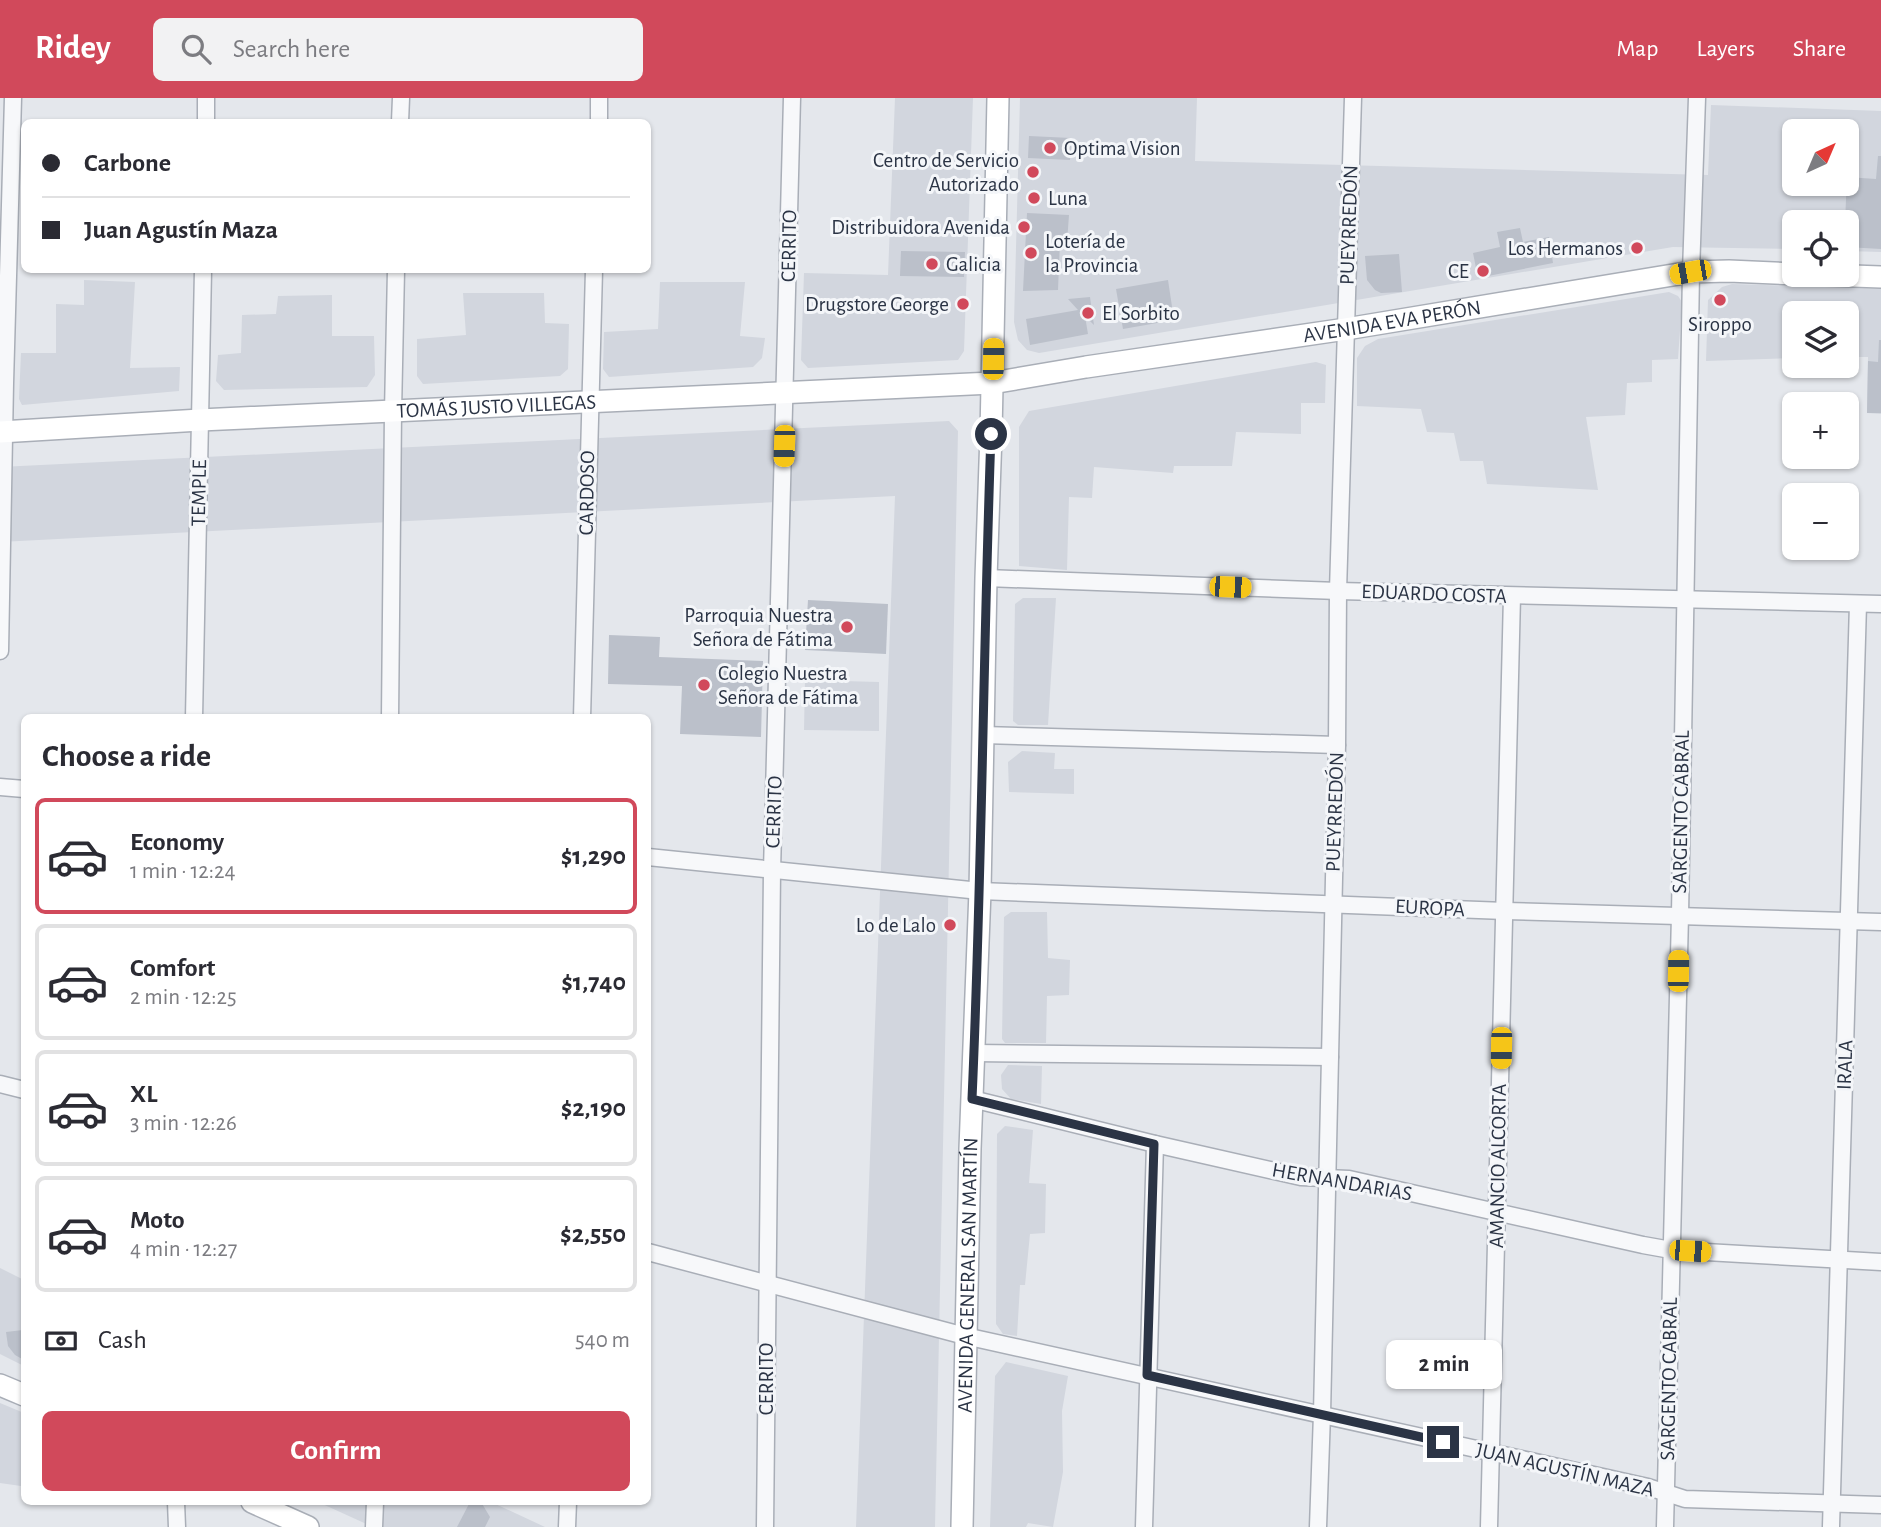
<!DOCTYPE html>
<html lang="en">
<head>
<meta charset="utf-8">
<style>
	:root { --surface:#fff; --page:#f2f2f3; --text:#2b2b33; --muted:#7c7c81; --line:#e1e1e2; --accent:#d1495b }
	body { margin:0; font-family:"Alegreya Sans",sans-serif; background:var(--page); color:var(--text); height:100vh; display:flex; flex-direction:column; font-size:26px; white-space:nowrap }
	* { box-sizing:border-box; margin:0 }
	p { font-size:23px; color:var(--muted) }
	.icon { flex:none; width:38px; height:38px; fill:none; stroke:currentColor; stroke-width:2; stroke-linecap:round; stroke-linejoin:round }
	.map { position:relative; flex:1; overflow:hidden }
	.side { position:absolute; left:21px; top:616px; width:630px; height:791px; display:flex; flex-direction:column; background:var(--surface); border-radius:10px; box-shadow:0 2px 5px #0004 }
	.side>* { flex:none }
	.guide { position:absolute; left:21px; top:21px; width:630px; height:154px; border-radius:10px; box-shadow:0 2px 5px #0004; display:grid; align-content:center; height:154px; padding:0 21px; background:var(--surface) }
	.needle { width:46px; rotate:44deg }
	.fabs { position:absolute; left:1782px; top:21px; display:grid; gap:14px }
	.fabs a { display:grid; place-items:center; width:77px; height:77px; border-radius:10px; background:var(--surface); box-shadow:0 2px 5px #0004; font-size:35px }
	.end { position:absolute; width:32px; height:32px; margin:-16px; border:9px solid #2b3445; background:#fff; box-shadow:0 0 0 4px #fff }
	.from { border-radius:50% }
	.bubble { position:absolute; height:49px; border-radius:10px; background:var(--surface); box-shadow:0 2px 5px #0004; font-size:23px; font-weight:700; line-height:49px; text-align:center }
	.car { position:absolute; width:21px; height:42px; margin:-21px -10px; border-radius:9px; box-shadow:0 0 5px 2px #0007; background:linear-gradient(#f5c518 24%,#345 0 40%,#f5c518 0 76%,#345 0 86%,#f5c518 0) }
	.guide b { display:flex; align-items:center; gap:24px; height:66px; font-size:26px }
	.guide b+b { border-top:2px solid var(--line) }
	.guide i { width:18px; height:18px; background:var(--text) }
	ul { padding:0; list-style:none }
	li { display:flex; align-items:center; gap:21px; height:116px; margin:0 14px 10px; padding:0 7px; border:4px solid var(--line); border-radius:10px }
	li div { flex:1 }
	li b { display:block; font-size:26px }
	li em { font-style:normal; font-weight:700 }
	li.current { border-color:var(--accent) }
	li>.icon { width:63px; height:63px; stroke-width:1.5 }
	h2 { padding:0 21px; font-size:32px; line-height:84px }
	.pay { display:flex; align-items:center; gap:18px; height:77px; padding:0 21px; font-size:26px }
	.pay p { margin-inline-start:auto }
	.button { display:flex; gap:14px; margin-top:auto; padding:14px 21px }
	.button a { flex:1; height:80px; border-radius:10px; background:var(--accent); color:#fff; font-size:28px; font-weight:700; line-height:80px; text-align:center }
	header { display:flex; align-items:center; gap:42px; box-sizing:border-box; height:98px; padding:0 35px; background:var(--accent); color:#fff }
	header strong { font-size:33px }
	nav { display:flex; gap:38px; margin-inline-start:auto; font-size:24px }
	.search { width:490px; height:63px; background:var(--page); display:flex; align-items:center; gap:18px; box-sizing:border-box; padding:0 24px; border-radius:10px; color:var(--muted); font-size:26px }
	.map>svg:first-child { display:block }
	.built { fill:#d2d6de; fill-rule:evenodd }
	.building { fill:#bbc0ca }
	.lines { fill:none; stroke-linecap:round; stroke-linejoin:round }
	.minor-casing { stroke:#a9aeb7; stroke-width:19 }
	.secondary-casing { stroke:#a9aeb7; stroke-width:24 }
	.minor { stroke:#f7f8fa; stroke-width:16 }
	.secondary { stroke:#fff; stroke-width:21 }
	.route { stroke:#2b3445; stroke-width:9 }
	.poi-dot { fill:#d1495b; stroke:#f4f6f9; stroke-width:2.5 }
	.labels { text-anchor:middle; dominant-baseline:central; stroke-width:6; stroke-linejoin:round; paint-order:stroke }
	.poi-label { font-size:21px; fill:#2b3445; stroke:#f4f6f9; text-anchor:end }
	.street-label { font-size:21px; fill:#2b3445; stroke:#f4f6f9 }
</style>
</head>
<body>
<header>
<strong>Ridey</strong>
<div class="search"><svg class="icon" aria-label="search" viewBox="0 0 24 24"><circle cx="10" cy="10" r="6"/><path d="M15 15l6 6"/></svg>Search here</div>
<nav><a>Map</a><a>Layers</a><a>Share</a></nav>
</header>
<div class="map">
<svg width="1881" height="1429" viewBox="0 0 1881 1429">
	<rect width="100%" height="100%" fill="#e4e7ec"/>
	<g class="built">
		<path d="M895 0H973L964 253 958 262 808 270 801 262 804 175 888 177Z"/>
		<path d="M1020 0H1197L1195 63 1708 77 1711 7 1881 13V154L1846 153V124H1794V151L1673 149 1039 255 1027 252 1018 242 1014 224ZM1794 33H1846V86H1794Z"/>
		<path d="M84 182 135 184 130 270 180 269 179 293 22 307 19 301 21 255H56V206L84 207Z"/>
		<path d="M660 184H745L740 238 765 240 762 260 753 269 609 279 603 271 604 234 658 231Z"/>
		<path d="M1732 186 1881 191V316L1867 315 1868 259H1846V215H1794V260L1706 263 1708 202 1722 189Z"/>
		<path d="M1669 194 1678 198 1682 204 1678 261 1652 262V284L1627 285 1625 317 1586 319 1598 392 1487 386 1483 363H1460L1454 335 1427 334 1421 311 1357 308V260L1365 248 1378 241Z"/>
		<path d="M463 195H544L545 225 569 226 568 271 560 278 423 286 417 278V241L466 237Z"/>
		<path d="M332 197V238H374L375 277 367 289 224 292 216 283 218 257 241 255 242 217 276 216 278 198Z"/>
		<path d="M1316 264 1326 267 1325 305H1301V336L1236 334 1232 368H1174L1173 375 1094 369 1092 400 1069 399 1067 472 1019 468V329L1029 313Z"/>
		<path d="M949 323 958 333 935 1429H856L895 398 0 444V369Z"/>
		<path d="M1023 500H1056L1048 627H1018L1013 623 1015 506Z"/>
		<path d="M805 582 879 584V633L804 632Z"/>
		<path d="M1022 653 1055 655 1054 671H1074V696L1009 694 1008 664Z"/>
		<path d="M1011 814H1047L1048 860 1070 862 1069 897 1047 898 1046 945H1005L1002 941 1004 819Z"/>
		<path d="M1008 967 1042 968 1041 1006 1011 1001 1002 991 1001 977Z"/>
		<path d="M1005 1028 1033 1032 1029 1085 1046 1086 1045 1135 1030 1136 1025 1187H1020L1017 1238 1003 1236 996 1226 997 1036Z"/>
		<path d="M0 1170 24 1182V1268L0 1256Z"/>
		<path d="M1006 1264 1068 1278 1062 1313 1063 1374 1053 1429 1028 1425 1026 1429H990L995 1278Z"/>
		<path d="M0 1305 24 1315V1382L21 1388 0 1385Z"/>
		<path d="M318 1404H491L545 1429H373Z"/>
	</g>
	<g class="building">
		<path d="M1029 38 1071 40 1070 62 1028 60Z"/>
		<path d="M1878 58H1881V151L1846 149V124H1845L1847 79 1876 81Z"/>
		<path d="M1027 115 1069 117 1067 144 1060 143 1058 192 1023 193Z"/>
		<path d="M1520 130 1523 144 1549 139 1553 165 1478 180 1473 155 1500 149 1497 134Z"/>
		<path d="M901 153 965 154 964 179 900 178Z"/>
		<path d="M1399 156 1402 194 1381 195 1375 192 1367 182 1365 158Z"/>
		<path d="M1168 182 1174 222 1123 231 1116 191Z"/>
		<path d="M1090 199 1094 227 1085 218 1088 236 1030 247 1026 221 1078 212 1068 201Z"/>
		<path d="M1879 242H1881V315H1867L1868 263 1878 264Z"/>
		<path d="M808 502 888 506 886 556 805 552Z"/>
		<path d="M609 537 660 539 659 559 763 563 761 639 680 636 682 588 608 586Z"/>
		<path d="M23 1232 24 1243V1262L15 1257 8 1248 6 1234Z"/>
		<path d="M470 1404H481L490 1419 485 1429H457Z"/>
	</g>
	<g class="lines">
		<defs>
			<g id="minor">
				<path d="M206 24V0"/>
				<path d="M400 24 401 0"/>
				<path d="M599 24V0"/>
				<path d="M986 480 1338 493 1881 506"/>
				<path d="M0 553 5 285 13 0"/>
				<path d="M194 620 203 172"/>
				<path d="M390 620 393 314 396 172"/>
				<path d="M582 620 594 172"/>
				<path d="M983 637 1337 647"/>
				<path d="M0 689 24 691"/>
				<path d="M648 759 980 793 1505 813 1881 824"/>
				<path d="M974 955 1330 959"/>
				<path d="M0 986 24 992"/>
				<path d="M972 1001 1155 1046 1301 1079 1349 1081 1643 1147 1671 1152 1881 1164"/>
				<path d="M648 1154 965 1238 1648 1389 1685 1401 1881 1407"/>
				<path d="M176 1404 177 1429"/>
				<path d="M374 1429 375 1404"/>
				<path d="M567 1429 568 1404"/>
				<path d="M765 1429 772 773 792 0"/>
				<path d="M1144 1429 1155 1046"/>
				<path d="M1318 1429 1322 1316 1337 647 1338 493 1353 0"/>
				<path d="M1489 1429 1512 498"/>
				<path d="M1665 1429 1680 817 1691 174 1697 0"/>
				<path d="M1831 1429 1858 506"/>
			</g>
			<g id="secondary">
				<path d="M1825 177 1881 179"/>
				<path id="s1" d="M0 334 200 322 992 285 1086 269 1346 231 1691 174 1729 173 1794 176"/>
				<path d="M0 1287 24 1297"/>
				<path d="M252 1404 308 1429"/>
				<path id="s2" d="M962 1429 970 1051 980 793 986 480 991 336 998 0"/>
			</g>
		</defs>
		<use href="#minor" class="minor-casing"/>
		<use href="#secondary" class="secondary-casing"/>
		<use href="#minor" class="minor"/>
		<use href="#secondary" class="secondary"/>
	</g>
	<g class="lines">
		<path class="route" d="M991 336C983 557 982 779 972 1001L1154 1046 1147 1277 1443 1344"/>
	</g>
	<g class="poi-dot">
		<circle cx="1050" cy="50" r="7"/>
		<circle cx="1033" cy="74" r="7"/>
		<circle cx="1034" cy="100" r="7"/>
		<circle cx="1024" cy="129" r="7"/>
		<circle cx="1637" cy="150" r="7"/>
		<circle cx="1031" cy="155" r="7"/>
		<circle cx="932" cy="166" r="7"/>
		<circle cx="1483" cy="173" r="7"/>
		<circle cx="1720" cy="202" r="7"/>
		<circle cx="963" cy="206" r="7"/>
		<circle cx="1088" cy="215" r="7"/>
		<circle cx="847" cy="529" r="7"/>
		<circle cx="704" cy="587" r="7"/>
		<circle cx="950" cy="827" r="7"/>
	</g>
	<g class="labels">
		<g class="poi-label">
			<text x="1064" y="50" text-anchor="start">Optima Vision</text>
			<text x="1019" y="62">Centro de Servicio<tspan x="1019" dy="24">Autorizado</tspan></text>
			<text x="1048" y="100" text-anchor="start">Luna</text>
			<text x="1010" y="129">Distribuidora Avenida</text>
			<text x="1045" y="143" text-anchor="start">Lotería de<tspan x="1045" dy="24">la Provincia</tspan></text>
			<text x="1623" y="150">Los Hermanos</text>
			<text x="946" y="166" text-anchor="start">Galicia</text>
			<text x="1469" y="173">CE</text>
			<text x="949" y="206">Drugstore George</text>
			<text x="1102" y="215" text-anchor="start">El Sorbito</text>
			<text x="1720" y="226" text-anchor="middle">Siroppo</text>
			<text x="833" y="517">Parroquia Nuestra<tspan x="833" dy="24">Señora de Fátima</tspan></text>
			<text x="718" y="575" text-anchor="start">Colegio Nuestra<tspan x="718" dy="24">Señora de Fátima</tspan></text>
			<text x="936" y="827">Lo de Lalo</text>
		</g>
		<g class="street-label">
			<text transform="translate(1349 127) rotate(-88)">PUEYRREDÓN</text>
			<text transform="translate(789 148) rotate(-89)">CERRITO</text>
			<text stroke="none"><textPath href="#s1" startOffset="1398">AVENIDA EVA PERÓN</textPath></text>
			<text stroke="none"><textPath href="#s1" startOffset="497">TOMÁS JUSTO VILLEGAS</textPath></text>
			<text transform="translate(199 395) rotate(-89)">TEMPLE</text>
			<text transform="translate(587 395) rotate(-89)">CARDOSO</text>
			<text transform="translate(1434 496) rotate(2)">EDUARDO COSTA</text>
			<text transform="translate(774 714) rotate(-88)">CERRITO</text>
			<text transform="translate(1335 714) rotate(-88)">PUEYRREDÓN</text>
			<text transform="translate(1681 714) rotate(-89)">SARGENTO CABRAL</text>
			<text transform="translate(1430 810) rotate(3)">EUROPA</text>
			<text transform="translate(1845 967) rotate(-88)">IRALA</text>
			<text transform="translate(1498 1068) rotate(-89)">AMANCIO ALCORTA</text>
			<text transform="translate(1342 1084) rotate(10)">HERNANDARIAS</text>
			<text stroke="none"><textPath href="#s2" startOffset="252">AVENIDA GENERAL SAN MARTÍN</textPath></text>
			<text transform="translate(766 1281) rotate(-90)">CERRITO</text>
			<text transform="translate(1669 1281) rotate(-89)">SARGENTO CABRAL</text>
			<text transform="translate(1565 1372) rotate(13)">JUAN AGUSTÍN MAZA</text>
		</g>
	</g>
</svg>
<div class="fabs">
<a><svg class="needle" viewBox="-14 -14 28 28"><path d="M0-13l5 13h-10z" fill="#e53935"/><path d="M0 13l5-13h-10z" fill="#7c7c81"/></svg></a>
<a><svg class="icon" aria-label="locate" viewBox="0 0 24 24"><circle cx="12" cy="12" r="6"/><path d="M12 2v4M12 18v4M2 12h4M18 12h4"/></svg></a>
<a><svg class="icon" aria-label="layers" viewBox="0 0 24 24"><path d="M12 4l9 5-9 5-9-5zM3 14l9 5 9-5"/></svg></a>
<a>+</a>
<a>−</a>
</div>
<i class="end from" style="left:991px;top:336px"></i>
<i class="end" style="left:1443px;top:1344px"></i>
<div class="bubble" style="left:1386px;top:1242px;width:116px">2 min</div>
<i class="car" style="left:1690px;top:174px;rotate:260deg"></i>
<i class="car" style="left:993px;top:261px;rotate:1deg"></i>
<i class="car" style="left:784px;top:348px;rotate:182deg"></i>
<i class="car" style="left:1230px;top:489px;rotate:92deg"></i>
<i class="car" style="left:1678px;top:873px;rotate:1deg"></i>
<i class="car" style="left:1501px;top:950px;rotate:181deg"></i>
<i class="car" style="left:1690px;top:1153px;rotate:94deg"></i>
<div class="guide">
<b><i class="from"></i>Carbone</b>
<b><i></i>Juan Agustín Maza</b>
</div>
<section class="side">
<h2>Choose a ride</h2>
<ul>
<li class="current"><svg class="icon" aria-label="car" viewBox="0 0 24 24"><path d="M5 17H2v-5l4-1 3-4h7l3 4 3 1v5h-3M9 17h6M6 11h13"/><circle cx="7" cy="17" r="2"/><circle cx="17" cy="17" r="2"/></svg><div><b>Economy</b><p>1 min · 12:24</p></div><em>$1,290</em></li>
<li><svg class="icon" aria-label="car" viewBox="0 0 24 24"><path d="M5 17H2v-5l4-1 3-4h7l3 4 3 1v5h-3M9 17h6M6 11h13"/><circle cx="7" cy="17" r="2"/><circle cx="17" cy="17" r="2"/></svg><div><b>Comfort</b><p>2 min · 12:25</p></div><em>$1,740</em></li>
<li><svg class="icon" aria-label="car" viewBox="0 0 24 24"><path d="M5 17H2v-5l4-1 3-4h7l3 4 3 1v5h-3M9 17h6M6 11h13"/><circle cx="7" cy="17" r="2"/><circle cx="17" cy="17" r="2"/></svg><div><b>XL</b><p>3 min · 12:26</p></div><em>$2,190</em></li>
<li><svg class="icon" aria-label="car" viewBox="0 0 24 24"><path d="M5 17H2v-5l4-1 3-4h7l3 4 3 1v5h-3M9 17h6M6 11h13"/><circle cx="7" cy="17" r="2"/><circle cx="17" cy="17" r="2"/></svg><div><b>Moto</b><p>4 min · 12:27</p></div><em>$2,550</em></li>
</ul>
<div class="pay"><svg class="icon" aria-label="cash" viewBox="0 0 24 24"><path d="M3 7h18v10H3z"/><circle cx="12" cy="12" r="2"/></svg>Cash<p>540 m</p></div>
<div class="button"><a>Confirm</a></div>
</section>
</div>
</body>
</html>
